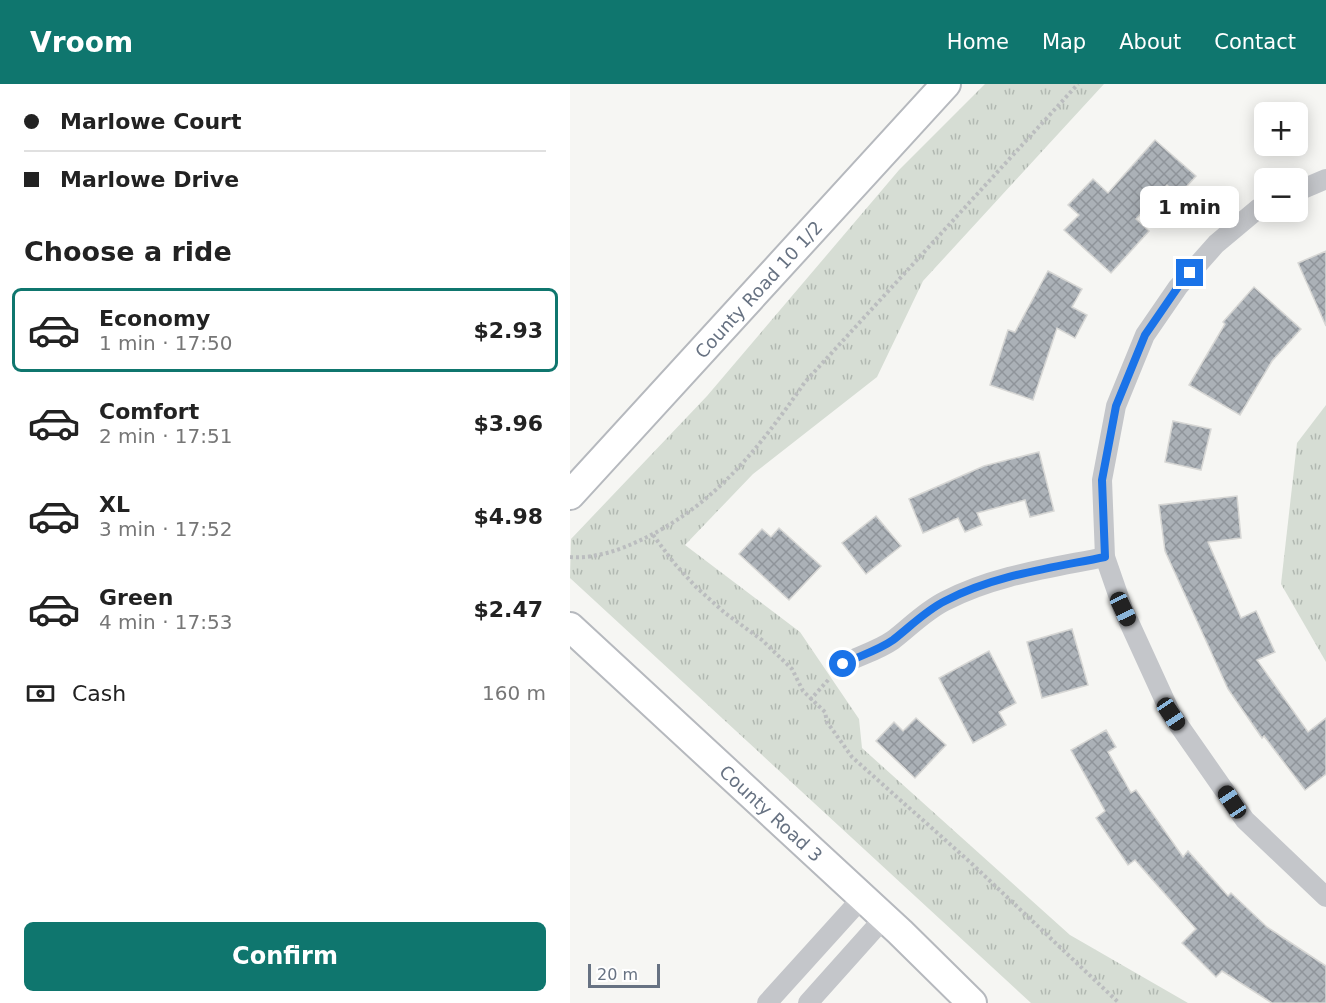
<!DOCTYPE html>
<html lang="en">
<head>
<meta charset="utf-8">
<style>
	:root { --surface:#fff; --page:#f2f2f2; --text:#222; --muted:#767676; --line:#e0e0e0; --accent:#0f766e }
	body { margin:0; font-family:"DejaVu Sans",sans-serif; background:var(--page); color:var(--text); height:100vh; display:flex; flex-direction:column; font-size:22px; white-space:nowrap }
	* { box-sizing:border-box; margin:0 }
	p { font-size:20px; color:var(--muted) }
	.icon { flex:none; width:33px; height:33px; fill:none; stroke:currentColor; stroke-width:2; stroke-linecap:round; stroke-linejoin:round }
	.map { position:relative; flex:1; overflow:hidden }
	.panel { display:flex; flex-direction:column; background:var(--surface); width:570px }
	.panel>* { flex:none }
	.hud { display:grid; align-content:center; height:132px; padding:0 24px; background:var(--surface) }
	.fabs { position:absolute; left:684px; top:18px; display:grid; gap:12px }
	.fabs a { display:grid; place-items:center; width:54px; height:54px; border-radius:9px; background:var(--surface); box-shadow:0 3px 15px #0003; font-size:30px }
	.scale { position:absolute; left:18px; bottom:15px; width:72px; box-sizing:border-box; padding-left:6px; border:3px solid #677282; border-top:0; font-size:16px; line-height:21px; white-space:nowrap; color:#677282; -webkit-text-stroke:4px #fff; paint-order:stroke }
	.end { position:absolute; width:27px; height:27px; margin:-14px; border:8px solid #1a73e8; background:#fff; box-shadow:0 0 0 3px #fff }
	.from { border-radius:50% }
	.bubble { position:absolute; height:42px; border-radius:9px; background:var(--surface); box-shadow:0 3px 15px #0003; font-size:20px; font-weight:700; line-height:42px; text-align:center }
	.car { position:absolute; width:18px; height:36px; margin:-18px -9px; border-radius:8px; box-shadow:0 0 4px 2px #0007; background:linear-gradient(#222 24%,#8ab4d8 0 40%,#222 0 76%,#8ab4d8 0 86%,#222 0) }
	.hud b { display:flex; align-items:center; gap:21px; height:57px; font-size:22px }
	.hud b+b { border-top:2px solid var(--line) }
	.hud i { width:15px; height:15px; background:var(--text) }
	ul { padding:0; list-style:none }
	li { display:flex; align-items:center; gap:18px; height:84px; margin:0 12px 9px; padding:0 12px; border:3px solid transparent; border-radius:9px }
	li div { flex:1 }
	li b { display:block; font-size:22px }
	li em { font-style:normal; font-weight:700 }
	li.current { border-color:var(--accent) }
	li>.icon { width:54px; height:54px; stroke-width:1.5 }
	h2 { padding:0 24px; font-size:27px; line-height:72px }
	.pay { display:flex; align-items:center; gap:15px; height:66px; padding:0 24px; font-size:22px }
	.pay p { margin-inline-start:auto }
	.action { display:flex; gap:12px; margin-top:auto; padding:12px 24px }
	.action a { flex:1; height:69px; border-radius:9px; background:var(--accent); color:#fff; font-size:24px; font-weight:700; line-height:69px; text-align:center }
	header { display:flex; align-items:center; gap:36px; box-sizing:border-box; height:84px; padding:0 30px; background:var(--accent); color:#fff }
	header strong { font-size:28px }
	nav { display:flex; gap:33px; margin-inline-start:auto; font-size:21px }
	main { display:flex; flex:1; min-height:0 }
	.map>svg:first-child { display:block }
	.park { fill:url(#park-tufts) }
	.building { fill:url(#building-cross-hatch); stroke:#d7d7d5; stroke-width:1.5 }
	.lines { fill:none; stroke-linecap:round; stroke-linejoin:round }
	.secondary-casing { stroke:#b6b9be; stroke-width:32 }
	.path { stroke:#bbbdbf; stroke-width:4; stroke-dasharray:3 3; stroke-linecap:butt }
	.street { stroke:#c4c6ca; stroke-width:20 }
	.secondary { stroke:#fff; stroke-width:28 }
	.route { stroke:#1a73e8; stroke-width:8 }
	.labels { text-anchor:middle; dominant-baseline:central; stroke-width:6; stroke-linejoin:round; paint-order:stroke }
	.street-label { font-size:18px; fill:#677282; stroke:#fff }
</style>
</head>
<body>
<header>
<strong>Vroom</strong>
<nav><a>Home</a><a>Map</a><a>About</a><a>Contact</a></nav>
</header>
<main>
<section class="panel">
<div class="hud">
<b><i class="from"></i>Marlowe Court</b>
<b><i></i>Marlowe Drive</b>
</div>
<h2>Choose a ride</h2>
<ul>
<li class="current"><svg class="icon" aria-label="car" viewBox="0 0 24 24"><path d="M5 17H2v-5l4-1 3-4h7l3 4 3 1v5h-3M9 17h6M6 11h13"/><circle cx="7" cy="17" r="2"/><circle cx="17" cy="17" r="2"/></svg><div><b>Economy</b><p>1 min · 17:50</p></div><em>$2.93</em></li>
<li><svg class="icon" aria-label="car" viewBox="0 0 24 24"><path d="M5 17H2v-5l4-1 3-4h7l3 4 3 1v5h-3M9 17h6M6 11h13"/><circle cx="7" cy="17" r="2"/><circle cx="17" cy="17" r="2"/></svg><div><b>Comfort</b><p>2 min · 17:51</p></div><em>$3.96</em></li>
<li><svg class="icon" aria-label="car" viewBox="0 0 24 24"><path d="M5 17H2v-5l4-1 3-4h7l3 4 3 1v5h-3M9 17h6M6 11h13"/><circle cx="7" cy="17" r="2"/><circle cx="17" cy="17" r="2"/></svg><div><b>XL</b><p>3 min · 17:52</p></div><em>$4.98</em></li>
<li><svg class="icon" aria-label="car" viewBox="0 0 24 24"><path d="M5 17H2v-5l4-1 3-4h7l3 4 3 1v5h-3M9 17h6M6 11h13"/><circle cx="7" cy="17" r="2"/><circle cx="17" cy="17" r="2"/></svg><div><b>Green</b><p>4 min · 17:53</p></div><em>$2.47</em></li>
</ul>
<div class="pay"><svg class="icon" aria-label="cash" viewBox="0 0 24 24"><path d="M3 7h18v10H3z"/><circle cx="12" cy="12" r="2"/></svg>Cash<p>160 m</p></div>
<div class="action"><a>Confirm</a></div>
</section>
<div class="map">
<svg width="756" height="919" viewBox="0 0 756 919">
	<defs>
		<pattern id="park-tufts" width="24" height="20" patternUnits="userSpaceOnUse" patternTransform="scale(1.5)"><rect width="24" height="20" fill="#d6ddd4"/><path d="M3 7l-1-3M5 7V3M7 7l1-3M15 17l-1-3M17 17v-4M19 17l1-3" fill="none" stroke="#b1b8b1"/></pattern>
		<pattern id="building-cross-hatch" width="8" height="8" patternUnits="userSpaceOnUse" patternTransform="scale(1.5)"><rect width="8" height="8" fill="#abb1b7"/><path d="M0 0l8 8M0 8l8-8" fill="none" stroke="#8f949a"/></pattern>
	</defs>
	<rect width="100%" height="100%" fill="#f6f6f3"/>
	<g class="park">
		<path d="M415 0H534L353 197 307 293 183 390 115 461 230 548 289 635 292 664 500 851 618 919H461L0 494 1 455 137 312 329 86Z"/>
		<path d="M756 321V578L711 500 727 359Z"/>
	</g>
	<g class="building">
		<path d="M585 56 626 92 608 112 597 101 566 135 579 147 541 189 494 146 509 131 498 121 523 95 538 109Z"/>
		<path d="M756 167V242L728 179Z"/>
		<path d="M478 187 512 205 502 223 517 231 505 254 487 244 463 316 420 301 438 246 445 248Z"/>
		<path d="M684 203 731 245 702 277 670 331 619 301 655 240 653 238Z"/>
		<path d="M603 337 641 345 631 386 595 378Z"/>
		<path d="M469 368 484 427 460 433 455 416 407 429 412 441 395 448 388 434 353 449 339 415 414 382Z"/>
		<path d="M667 412 671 454 638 458 671 534 686 527 705 568 687 576 738 648 756 634V690L735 706 694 652 692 654 658 605 595 467 589 421Z"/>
		<path d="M306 432 331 462 296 490 272 459Z"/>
		<path d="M209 444 251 482 219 516 169 470 192 445 201 453Z"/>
		<path d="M502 545 518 601 472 614 457 558Z"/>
		<path d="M419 567 446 619 429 628 436 641 403 659 369 594Z"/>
		<path d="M346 634 376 661 345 694 306 657 324 638 333 647Z"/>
		<path d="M536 646 546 663 538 668 561 709 566 706 613 773 618 767 658 812 661 809 697 843 756 882V919H702L652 887 646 893 612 859 626 845 565 776 558 781 526 734 535 727 501 666Z"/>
	</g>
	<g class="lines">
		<defs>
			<g id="secondary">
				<path id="s1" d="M0 411 376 0"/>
				<path id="s2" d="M0 543 330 848 402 919"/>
			</g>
		</defs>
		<use href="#secondary" class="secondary-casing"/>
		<g class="path">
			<path d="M83 451 104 479 126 503 155 529 192 556 222 585 233 607 255 628 257 638 282 673 401 779 549 919"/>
			<path d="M0 473C20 475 44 468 62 460 141 426 187 367 235 298L508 0"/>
			<path d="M240 616 260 594"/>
		</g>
		<g class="street">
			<path d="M728 107 756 95"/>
			<path d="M694 121 689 124 646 160 608 203 575 251 546 322 532 396 535 473 553 525 601 630 675 736 756 813"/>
			<path d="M273 580C289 572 309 566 323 556 340 543 355 527 375 517 425 491 481 484 535 473"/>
			<path d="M197 919 292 814"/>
			<path d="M238 919 314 834"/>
		</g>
		<use href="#secondary" class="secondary"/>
	</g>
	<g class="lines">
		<path class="route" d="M273 580C289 572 309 566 323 556 340 543 355 527 375 517 425 491 481 484 535 473L532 396 546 322 575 251 608 203 620 189"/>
	</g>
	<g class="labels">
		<g class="street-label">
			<text stroke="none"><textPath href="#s1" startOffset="279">County Road 10 1/2</textPath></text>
			<text stroke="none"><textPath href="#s2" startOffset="274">County Road 3</textPath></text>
		</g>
	</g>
</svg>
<div class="fabs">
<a>+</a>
<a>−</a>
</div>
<div class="scale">20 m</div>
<i class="end from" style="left:273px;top:580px"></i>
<i class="end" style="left:620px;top:189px"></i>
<div class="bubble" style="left:570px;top:102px;width:99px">1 min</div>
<i class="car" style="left:553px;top:525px;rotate:155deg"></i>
<i class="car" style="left:601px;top:630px;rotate:146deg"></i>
<i class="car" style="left:662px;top:718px;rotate:326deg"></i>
</div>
</main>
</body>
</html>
